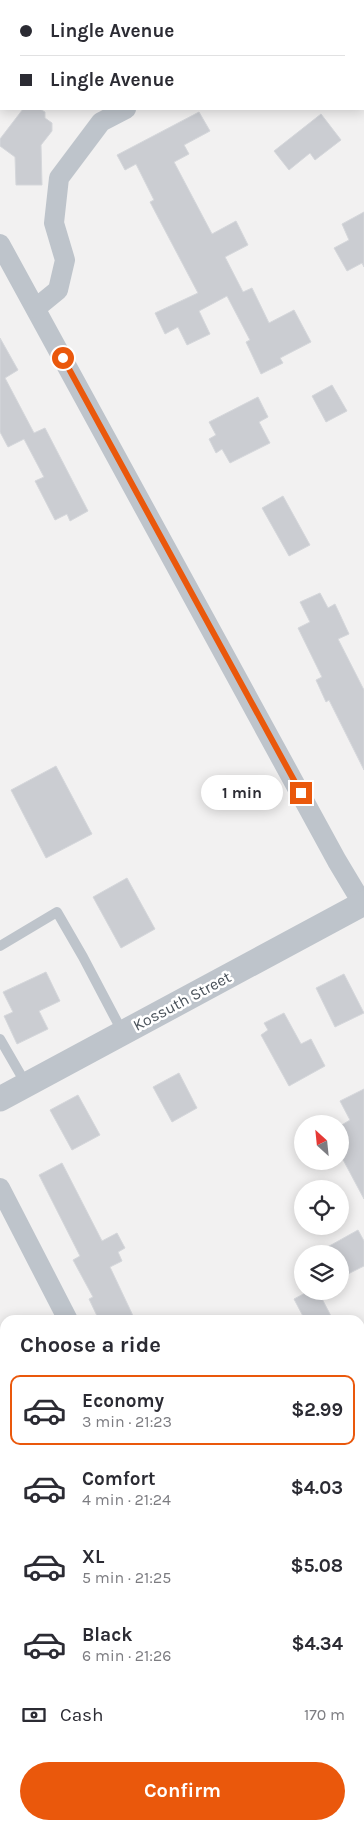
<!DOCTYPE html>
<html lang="en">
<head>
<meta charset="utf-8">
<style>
	:root { --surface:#fff; --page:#f2f2f3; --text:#2b2b33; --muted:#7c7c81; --line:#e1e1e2; --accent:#ea580c }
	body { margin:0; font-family:Karla,sans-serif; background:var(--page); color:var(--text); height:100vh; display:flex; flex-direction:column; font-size:19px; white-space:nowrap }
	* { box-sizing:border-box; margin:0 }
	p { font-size:16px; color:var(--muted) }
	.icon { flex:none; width:28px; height:28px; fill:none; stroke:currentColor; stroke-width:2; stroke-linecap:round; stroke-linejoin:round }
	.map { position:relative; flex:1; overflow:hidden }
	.panel { position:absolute; left:0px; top:1315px; width:365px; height:515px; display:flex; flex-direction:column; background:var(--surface); border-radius:15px 15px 0 0; box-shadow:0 2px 12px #0003 }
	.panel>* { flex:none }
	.hud { position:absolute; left:0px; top:0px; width:365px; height:110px; box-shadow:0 2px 12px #0003; display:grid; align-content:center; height:110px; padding:0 20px; background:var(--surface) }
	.needle { width:32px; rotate:333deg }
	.tools { position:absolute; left:294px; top:1115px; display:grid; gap:10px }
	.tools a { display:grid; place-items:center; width:55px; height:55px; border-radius:50%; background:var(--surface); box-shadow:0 2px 12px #0003; font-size:25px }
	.end { position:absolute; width:22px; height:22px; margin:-11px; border:6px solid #ea580c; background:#fff; box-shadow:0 0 0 2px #fff }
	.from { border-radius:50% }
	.bubble { position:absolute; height:35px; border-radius:18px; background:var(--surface); box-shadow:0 2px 12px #0003; font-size:16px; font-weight:700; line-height:35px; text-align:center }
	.hud b { display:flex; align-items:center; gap:18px; height:48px; font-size:19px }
	.hud b+b { border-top:1px solid var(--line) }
	.hud i { width:12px; height:12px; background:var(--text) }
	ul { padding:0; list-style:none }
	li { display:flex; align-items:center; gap:15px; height:70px; margin:0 10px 8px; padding:0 10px; border:2px solid transparent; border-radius:10px }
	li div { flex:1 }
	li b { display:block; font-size:19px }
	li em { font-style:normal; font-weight:700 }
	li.selected { border-color:var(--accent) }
	li>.icon { width:45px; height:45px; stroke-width:1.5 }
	h2 { padding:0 20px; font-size:22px; line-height:60px }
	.pay { display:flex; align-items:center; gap:12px; height:55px; padding:0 20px; font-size:19px }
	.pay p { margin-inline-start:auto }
	.action { display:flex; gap:10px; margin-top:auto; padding:10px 20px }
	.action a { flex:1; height:58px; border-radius:30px; background:var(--accent); color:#fff; font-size:20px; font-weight:700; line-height:58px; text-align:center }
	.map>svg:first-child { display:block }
	.building { fill:#cbcdd2; stroke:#d5d7db }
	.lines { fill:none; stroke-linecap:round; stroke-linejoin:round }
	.service { stroke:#bec4cb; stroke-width:10 }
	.minor { stroke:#bec4cb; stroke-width:20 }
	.tertiary { stroke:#bec4cb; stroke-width:25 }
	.route { stroke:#ea580c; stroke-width:6 }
	.labels { text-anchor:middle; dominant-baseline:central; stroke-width:5; stroke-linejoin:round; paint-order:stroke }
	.street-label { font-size:16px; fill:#4b535b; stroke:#fff }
</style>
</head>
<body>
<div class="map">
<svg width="364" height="1830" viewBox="0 0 364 1830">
	<rect width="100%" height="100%" fill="#f2f1f1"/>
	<g class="building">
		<path d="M23 109H40L45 112V118L52 123V131L41 145 42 185H16L15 157 0 146V139Z"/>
		<path d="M199 112 210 131 184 145 189 154 174 162 212 234 236 221 248 245 225 257 243 292 252 288 269 323 294 310 311 342 280 358 283 363 261 374 246 342 250 340 227 296 199 311 210 334 187 345 178 327 165 334 155 313 198 293 150 202 154 200 136 164 125 170 117 155Z"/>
		<path d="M321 114 341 140 315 160 310 153 289 170 274 151Z"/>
		<path d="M364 212V267L362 263 347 271 334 248 349 240 342 224Z"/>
		<path d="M0 338 18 370 5 378 34 433 45 428 88 511 70 521 67 514 55 520 35 481 44 477 24 439 8 447 0 432Z"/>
		<path d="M332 385 347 411 326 422 312 396Z"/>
		<path d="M258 397 268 417 259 422 270 443 230 463 222 449 216 453 209 439 216 435 209 422Z"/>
		<path d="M283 496 310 545 289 556 262 508Z"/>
		<path d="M320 593 328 608 335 604 349 634 338 639 364 690V770L329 700 326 702 316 680 322 677 298 628 310 622 300 602Z"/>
		<path d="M56 766 92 834 46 858 11 790Z"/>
		<path d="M127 878 155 929 121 948 93 897Z"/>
		<path d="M46 972 60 1001 39 1011 48 1029 17 1044 4 1016 13 1012 3 992Z"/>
		<path d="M344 974 364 1013 335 1027 316 988Z"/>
		<path d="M284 1013 301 1044 311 1039 325 1066 289 1086 261 1035 268 1030 264 1023Z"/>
		<path d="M179 1073 197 1108 172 1122 153 1087Z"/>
		<path d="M364 1089V1199L340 1154V1126L350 1120 340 1101Z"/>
		<path d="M78 1095 100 1135 72 1150 50 1110Z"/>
		<path d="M62 1163 102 1241 117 1233 125 1248 118 1252 122 1261 110 1267 135 1320H99L89 1299 93 1297 73 1260 80 1256 39 1175Z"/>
		<path d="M358 1230 364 1241V1266L340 1278V1254H315Z"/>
		<path d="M309 1291H318L333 1320H305L294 1299Z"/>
	</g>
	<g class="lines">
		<g class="service">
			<path d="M0 946 57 912 83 957 123 1033"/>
			<path d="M0 1039 26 1084"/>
			<path d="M0 1512 5 1522"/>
			<path d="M0 1752H5"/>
			<path d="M129 1825 131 1830"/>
		</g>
		<g class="minor">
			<path d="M323 0 324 1"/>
			<path d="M0 244 337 861 364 906"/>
			<path d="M36 308 58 290 65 260 54 223 59 178 101 122 126 109"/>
			<path d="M0 1188 68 1320"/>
			<path d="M0 1569 5 1566"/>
		</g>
		<path class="tertiary" d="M0 1099 364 903"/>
	</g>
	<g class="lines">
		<path class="route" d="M63 358 301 793"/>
	</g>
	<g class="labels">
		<g class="street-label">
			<text transform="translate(182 1001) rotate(-28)">Kossuth Street</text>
		</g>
	</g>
</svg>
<div class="tools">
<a><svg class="needle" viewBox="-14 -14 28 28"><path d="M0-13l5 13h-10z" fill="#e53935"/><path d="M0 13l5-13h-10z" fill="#7c7c81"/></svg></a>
<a><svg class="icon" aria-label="locate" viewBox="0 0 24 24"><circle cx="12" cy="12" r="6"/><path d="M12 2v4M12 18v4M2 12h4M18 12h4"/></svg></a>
<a><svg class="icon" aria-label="layers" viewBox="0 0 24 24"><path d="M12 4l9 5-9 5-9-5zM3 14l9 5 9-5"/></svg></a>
</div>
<i class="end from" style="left:63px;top:358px"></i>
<i class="end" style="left:301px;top:793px"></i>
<div class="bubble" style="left:201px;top:775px;width:82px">1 min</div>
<div class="hud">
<b><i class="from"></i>Lingle Avenue</b>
<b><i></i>Lingle Avenue</b>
</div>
<section class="panel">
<h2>Choose a ride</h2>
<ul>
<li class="selected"><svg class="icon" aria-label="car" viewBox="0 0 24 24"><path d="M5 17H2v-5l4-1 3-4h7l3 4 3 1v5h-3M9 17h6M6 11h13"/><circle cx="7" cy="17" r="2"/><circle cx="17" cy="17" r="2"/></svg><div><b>Economy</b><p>3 min · 21:23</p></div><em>$2.99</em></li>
<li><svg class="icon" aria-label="car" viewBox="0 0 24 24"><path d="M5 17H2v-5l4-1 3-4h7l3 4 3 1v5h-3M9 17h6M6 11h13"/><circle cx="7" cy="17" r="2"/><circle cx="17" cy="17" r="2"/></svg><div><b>Comfort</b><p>4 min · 21:24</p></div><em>$4.03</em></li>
<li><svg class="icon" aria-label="car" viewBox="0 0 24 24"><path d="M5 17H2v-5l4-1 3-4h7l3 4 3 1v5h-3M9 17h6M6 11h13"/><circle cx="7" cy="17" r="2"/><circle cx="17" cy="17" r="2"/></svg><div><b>XL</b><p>5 min · 21:25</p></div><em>$5.08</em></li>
<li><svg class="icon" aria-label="car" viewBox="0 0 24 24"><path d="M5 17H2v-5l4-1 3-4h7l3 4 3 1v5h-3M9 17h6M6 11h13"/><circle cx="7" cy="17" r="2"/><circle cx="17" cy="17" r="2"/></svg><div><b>Black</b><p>6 min · 21:26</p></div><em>$4.34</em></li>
</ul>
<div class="pay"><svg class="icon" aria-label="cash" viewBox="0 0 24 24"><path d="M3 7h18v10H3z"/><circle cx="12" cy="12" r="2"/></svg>Cash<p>170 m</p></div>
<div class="action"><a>Confirm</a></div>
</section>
</div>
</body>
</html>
